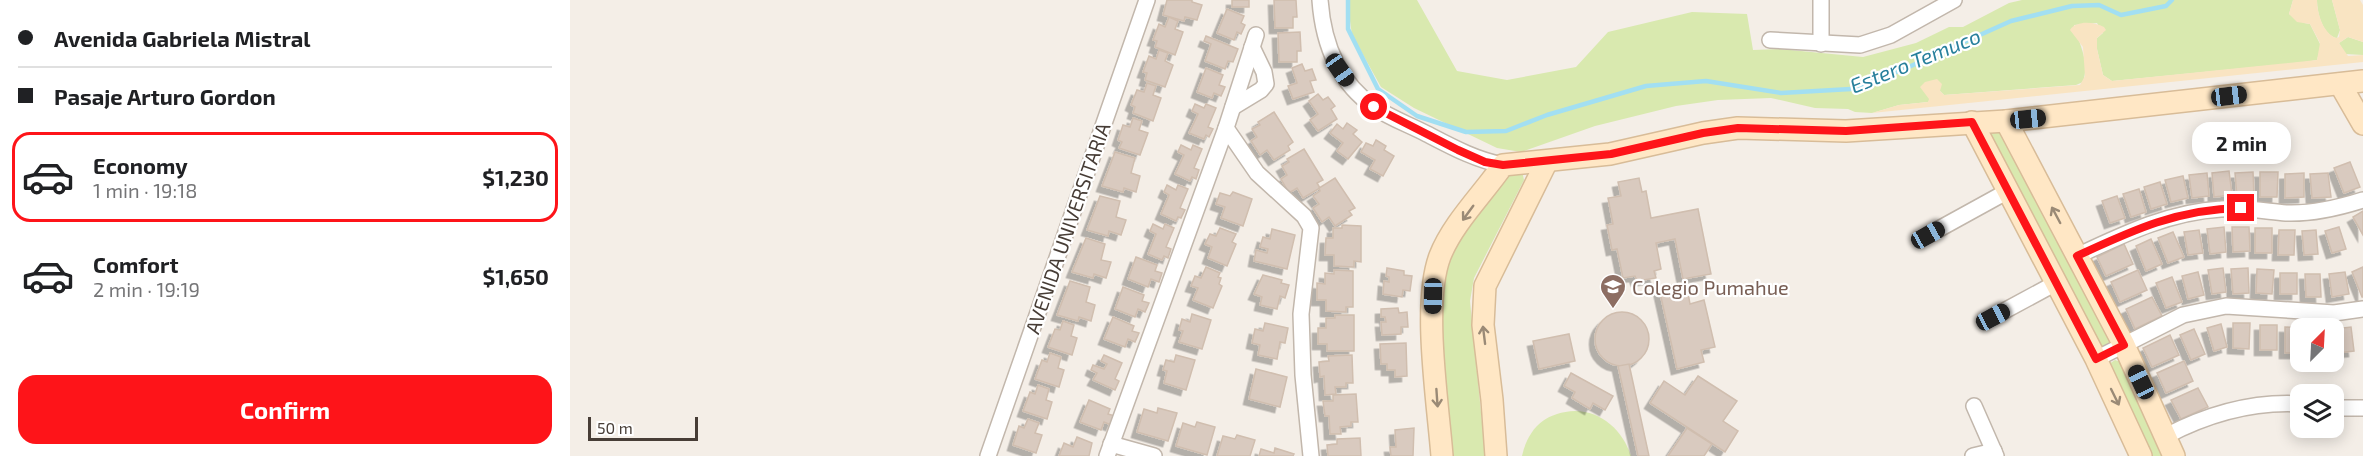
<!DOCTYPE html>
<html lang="en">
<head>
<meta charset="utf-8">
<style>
	:root { --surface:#fff; --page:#f6f6f6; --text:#202124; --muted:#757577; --line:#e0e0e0; --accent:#fe1419 }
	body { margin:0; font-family:"Exo 2",sans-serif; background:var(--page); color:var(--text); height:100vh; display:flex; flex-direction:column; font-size:22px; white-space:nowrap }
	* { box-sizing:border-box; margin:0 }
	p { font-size:20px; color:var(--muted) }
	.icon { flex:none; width:33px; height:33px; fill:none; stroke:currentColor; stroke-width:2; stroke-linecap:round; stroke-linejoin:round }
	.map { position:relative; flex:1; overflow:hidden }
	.details { display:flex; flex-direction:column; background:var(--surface); width:570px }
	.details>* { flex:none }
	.top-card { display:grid; align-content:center; height:132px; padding:0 18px; background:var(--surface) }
	.needle { width:39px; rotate:24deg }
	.fabs { position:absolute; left:1720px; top:318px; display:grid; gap:12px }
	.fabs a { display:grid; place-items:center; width:54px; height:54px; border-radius:12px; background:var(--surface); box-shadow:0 3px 15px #0003; font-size:30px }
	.scale { position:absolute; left:18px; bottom:15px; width:110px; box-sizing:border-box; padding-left:6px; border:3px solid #473d36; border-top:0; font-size:16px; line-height:21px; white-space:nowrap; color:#473d36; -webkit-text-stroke:4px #fff; paint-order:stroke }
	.end { position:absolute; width:27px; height:27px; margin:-14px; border:8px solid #fe1419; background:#fff; box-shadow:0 0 0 3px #fff }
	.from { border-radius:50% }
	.bubble { position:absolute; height:42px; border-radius:18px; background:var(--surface); box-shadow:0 3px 15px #0003; font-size:20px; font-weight:700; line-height:42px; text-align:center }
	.car { position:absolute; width:18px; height:36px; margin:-18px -9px; border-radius:8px; box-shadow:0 0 4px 2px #0007; background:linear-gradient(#222 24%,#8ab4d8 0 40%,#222 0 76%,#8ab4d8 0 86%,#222 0) }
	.top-card b { display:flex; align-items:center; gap:21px; height:57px; font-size:22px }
	.top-card b+b { border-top:2px solid var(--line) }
	.top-card i { width:15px; height:15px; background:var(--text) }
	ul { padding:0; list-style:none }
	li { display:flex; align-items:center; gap:18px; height:90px; margin:0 12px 9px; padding:0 6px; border:3px solid transparent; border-radius:18px }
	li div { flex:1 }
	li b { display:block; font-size:22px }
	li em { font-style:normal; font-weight:700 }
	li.active { border-color:var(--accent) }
	li>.icon { width:54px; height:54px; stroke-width:1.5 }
	.primary-button { display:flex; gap:12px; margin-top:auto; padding:12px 18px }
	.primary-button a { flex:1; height:69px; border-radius:18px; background:var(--accent); color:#fff; font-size:24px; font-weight:700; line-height:69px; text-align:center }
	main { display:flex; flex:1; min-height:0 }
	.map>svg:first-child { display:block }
	.green { fill:#d9e9af }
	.sand { fill:#f9e4c2 }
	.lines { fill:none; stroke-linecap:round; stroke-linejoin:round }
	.stream { stroke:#a2dff2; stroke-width:4.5 }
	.building { fill:#d9cabf; stroke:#d0beaf; stroke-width:1.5; filter:url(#shadow) }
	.street-casing { stroke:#c2b7ac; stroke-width:18 }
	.secondary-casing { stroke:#d8bc98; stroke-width:24 }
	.street { stroke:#fff; stroke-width:15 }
	.secondary { stroke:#ffe7c5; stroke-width:21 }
	.oneway { stroke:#9a8a76 }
	.route { stroke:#fe1419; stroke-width:8 }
	.labels { text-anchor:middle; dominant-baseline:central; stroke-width:4.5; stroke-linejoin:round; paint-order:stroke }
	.street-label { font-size:20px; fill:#473d36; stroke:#fff }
	.education-label { font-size:20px; fill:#785e54; stroke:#fff; text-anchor:start }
	.water-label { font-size:21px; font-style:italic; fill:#28809c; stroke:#fff }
</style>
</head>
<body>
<main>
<section class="details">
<div class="top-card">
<b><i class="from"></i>Avenida Gabriela Mistral</b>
<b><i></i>Pasaje Arturo Gordon</b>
</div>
<ul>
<li class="active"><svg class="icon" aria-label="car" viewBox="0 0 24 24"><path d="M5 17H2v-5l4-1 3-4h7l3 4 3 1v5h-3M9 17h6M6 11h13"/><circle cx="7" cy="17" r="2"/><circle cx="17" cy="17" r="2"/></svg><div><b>Economy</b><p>1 min · 19:18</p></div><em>$1,230</em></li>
<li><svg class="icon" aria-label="car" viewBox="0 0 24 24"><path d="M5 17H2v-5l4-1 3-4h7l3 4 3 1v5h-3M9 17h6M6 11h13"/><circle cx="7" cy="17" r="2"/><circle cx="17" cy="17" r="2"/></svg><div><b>Comfort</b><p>2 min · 19:19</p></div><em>$1,650</em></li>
</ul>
<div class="primary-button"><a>Confirm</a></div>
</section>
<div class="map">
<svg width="1793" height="456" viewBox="0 0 1793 456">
	<defs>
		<filter id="shadow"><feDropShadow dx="-5.5" dy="5.5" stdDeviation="0" flood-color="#0004"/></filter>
	</defs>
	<rect width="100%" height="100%" fill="#f4eee7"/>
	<g class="green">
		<path d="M777 0H847L887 71 937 80 1006 67 1038 32 1122 12 1177 14 1183 50 1210 49 1293 57 1346 43 1379 27H1393L1439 3 1452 0H1723L1719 14 1734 23 1740 24 1751 46 1747 60 1735 62 1542 81 1533 75 1527 49V38L1533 33 1527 23 1504 25C1509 45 1520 60 1513 82L1506 85 1374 95 1370 91 1358 102 1329 105 1302 113 1285 112 1278 109 1245 108 1201 98 1148 100 1106 106 1025 126 951 152 927 148 844 108 811 87 782 35Z"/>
		<path d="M1747 0H1762L1770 30 1767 38C1753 36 1747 13 1747 0Z"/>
		<path d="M1778 37 1793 42V55L1775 54 1769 43Z"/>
		<path d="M1427 130 1432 131 1540 341 1538 349H1531L1421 139V133Z"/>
		<path d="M938 171H952L954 180 904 278 900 301 915 453 914 456H880L870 282 884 244Z"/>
		<path d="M1545 360 1551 362 1593 456H1581L1539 364Z"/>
		<path d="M1005 411C1032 411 1053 431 1061 456H952C958 428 976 412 1005 411Z"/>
	</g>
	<path class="sand" d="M1723 0H1747C1747 13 1753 33 1766 38L1769 37 1770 30 1762 0H1790L1793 5V42L1778 37 1769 43 1778 56 1793 55V62L1302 113 1329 105 1358 102 1359 99 1350 87 1355 82 1367 79 1372 84 1370 91 1374 95 1510 85 1515 76 1513 47 1500 30C1507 20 1524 22 1534 27L1536 30 1527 38V49L1533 75 1542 81 1747 60 1750 43 1740 24 1727 22 1719 14Z"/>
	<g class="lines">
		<path class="stream" d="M778 0V29L808 89 847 116 896 132 936 131 977 115 1076 86 1136 81 1211 93 1281 89 1332 70 1441 21 1502 6 1529 5 1551 15 1596 6 1602 0"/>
	</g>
	<g class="building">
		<path d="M597 0H622V2L632 5 627 20 615 17 614 21 593 15Z"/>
		<rect x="662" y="0" width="17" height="7"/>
		<path d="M704 0H726L727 17H723V28H705Z"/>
		<path d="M657 9 674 16 671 23 675 25 671 34 667 32 664 40 647 33Z"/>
		<path d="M599 17 608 21 605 29 613 32 605 55 585 47 587 41 583 40 589 24 595 27Z"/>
		<path d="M730 32 731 51H727V62H709L708 33Z"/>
		<path d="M636 36 668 49 663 62 658 61 655 69 635 61 641 44 634 41Z"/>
		<path d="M589 50 598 53 595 61 603 65 595 87 575 80 577 73 573 72 579 56 586 59Z"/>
		<path d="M732 64 735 71 742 69 746 80 740 81 744 92 723 99 718 86 727 83 722 68Z"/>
		<path d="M636 68 653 75 649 85 655 87 651 96 644 93 642 98 627 92Z"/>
		<path d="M577 83 586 86 583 95 591 98 583 121 563 113 565 107 561 105 567 90 574 92Z"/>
		<path d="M748 94 753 100 758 97 765 106 761 109 767 119 748 131 740 120 748 114 739 101Z"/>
		<path d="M625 104 634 108 636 104 646 108 638 127 643 129 639 137 636 135 634 139 619 133 628 114 622 111Z"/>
		<path d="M704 112 723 142 718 146 720 150 704 160 697 150 690 155 681 141 687 137 682 129 690 125 688 122Z"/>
		<path d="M563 118 572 121 569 130 578 133 570 155 549 148 552 142 548 140 553 125 560 127Z"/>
		<path d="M777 123 787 130 783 134 792 142 778 159 767 151 773 143 760 133 767 124 773 129Z"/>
		<path d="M806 140 816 146 814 150 824 156 813 176 800 169 805 160 791 152 796 143 803 146Z"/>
		<path d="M611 145 621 150 623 145 632 149 624 168 629 170 626 179 622 177 620 181 605 174 614 155 608 152Z"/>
		<path d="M734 149 753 180 747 183 750 188 733 198 727 188 719 193 711 179 717 175 712 166 719 162 717 159Z"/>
		<path d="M545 152 565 158 561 173 570 176 566 192 554 188 553 192 532 186Z"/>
		<path d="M1780 162 1790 187 1774 193 1764 168Z"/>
		<path d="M1659 171 1662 195 1644 197 1642 173Z"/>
		<path d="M1683 172 1684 196 1667 197 1665 173Z"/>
		<path d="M1690 172H1708L1707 197H1690Z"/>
		<path d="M1637 173 1639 196 1622 198 1619 175Z"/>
		<path d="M1734 173V197L1715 198V174Z"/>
		<path d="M1758 173 1761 197 1742 198 1740 174Z"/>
		<path d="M1613 176 1618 198 1601 202 1595 180Z"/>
		<path d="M765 178 785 208 779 211 782 215 765 226 759 217 752 222 743 208 749 204 743 196 750 191 749 188Z"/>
		<path d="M1069 178 1072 192 1076 191 1081 218 1128 209 1141 274 1113 279 1105 239 1086 243 1091 269 1084 271 1086 278 1067 281 1065 276 1053 278 1047 249 1042 250 1037 225 1043 224 1038 198 1051 196 1048 182Z"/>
		<path d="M1590 182 1597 204 1581 209 1574 187Z"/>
		<path d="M597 185 606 190 608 185 618 189 610 208 615 210 611 218 608 217 606 221 591 214 599 195 594 192Z"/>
		<path d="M1569 189 1576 212 1561 217 1553 194Z"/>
		<path d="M663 192 682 199 673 226 651 218 655 207 646 204 650 193 660 196Z"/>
		<path d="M530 196 550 201 546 217 556 220 551 235 539 231 538 236 517 230Z"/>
		<path d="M1547 196 1555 218 1540 223 1532 201Z"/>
		<path d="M1793 211V235L1783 217Z"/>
		<path d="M583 224 593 229 595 224 604 228 596 247 601 249 598 258 594 256 592 260 578 254 586 234 580 231Z"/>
		<path d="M772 225 791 226V262L784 261V267L764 266V255H755L756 238H763V228H772Z"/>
		<path d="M1654 227 1656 252 1640 254 1637 229Z"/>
		<path d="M1662 227H1679L1680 251 1663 252Z"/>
		<path d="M1769 227 1776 249 1762 253 1755 231Z"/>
		<path d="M650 228 666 234 662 242 666 244 657 266 638 258 642 247 635 244 640 234 646 236Z"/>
		<rect x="1685" y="228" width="17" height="25"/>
		<path d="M702 229 725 235 717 269 684 261 686 250 697 253 698 249 690 247 693 237 700 239Z"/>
		<path d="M1629 230 1633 253 1618 255 1614 232Z"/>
		<path d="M1709 230H1725L1724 255H1708Z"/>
		<path d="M1746 230 1748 254 1734 255 1732 231Z"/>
		<path d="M1603 232 1614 257 1598 263 1588 238Z"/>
		<path d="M516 238 535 244 531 260 541 262 536 278 524 274 523 278 502 272Z"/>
		<path d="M1581 239 1592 264 1576 271 1566 246Z"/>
		<path d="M1554 244 1563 264 1536 276 1527 257Z"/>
		<path d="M566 257 587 265 585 271 592 273 589 282 581 279 578 287 558 279Z"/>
		<path d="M636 267 650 273 648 277 651 278 649 284 652 286 643 308 623 300 628 288 621 286 625 276 631 278Z"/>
		<path d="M1793 267V297H1792L1782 272Z"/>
		<path d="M817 268 834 271V275L842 276 840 291 833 290 832 297 813 294 814 281 819 282V277L816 276Z"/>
		<path d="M1653 268 1656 292 1642 294 1638 270Z"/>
		<path d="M1678 268 1679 293 1663 294 1661 269Z"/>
		<path d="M1687 269 1704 270 1702 294 1686 293Z"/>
		<path d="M764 270 783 271V307H776V312L756 311V300H747V283L755 284V273L764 274Z"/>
		<path d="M1568 270 1577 290 1550 302 1541 282Z"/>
		<path d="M1628 272 1634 295 1618 299 1612 276Z"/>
		<path d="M1775 272 1779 294 1762 297 1759 274Z"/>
		<rect x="1710" y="273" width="17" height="21"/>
		<path d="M1735 274H1750L1751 297H1736Z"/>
		<path d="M693 275 712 280 711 283 719 285 715 298 710 296 707 309 690 305 692 297 684 294Z"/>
		<path d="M1602 277 1612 302 1596 308 1586 283Z"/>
		<path d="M500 281 520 287 516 302 525 305 521 321 509 317 508 321 487 315Z"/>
		<path d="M1116 282 1120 304 1134 300 1145 347 1131 350 1134 362 1107 369 1089 288Z"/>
		<path d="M553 287 574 295 572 301 579 303 575 312 568 309 565 317 545 309Z"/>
		<path d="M1582 297 1592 316 1565 329 1556 309Z"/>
		<path d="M828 308 829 313 837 312 838 327H831V334L812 335 811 322H816L815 317H811V309Z"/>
		<circle cx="1052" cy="339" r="27"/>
		<path d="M622 314 641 320 632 349 609 342 613 331 609 330 612 319 620 322Z"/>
		<path d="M765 315H784V351H757V344H748V328H756V318H765Z"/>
		<path d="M543 317 564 326 562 331 569 333 565 342 558 339 555 347 534 339Z"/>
		<path d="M493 321 504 325 501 336 507 338 502 355 478 347 485 329 490 330Z"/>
		<path d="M695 323 718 328 715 343 710 342 707 359 688 355 690 345 682 343 685 329 693 331Z"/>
		<path d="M1663 323H1680L1679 349 1663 348Z"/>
		<path d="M1651 324 1657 347 1644 351 1637 328Z"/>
		<rect x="1690" y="325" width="17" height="25"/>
		<path d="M1715 327 1734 328H1731V353H1715Z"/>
		<path d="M1781 327 1784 351 1768 353 1765 329Z"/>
		<path d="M1624 329 1635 354 1621 360 1610 335Z"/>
		<path d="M999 334 1005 361 969 369 963 341Z"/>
		<path d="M1600 335 1609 355 1582 367 1573 348Z"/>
		<path d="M836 343 837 376 825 377V370H817V364H811L810 344Z"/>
		<path d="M480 353 491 357 488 368 494 370 489 387 465 379 472 360 477 362Z"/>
		<path d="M534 355 552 363 545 379 549 381 545 390 523 380 527 373 521 370 523 365 534 369 537 364 531 361Z"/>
		<path d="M606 355 625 360 616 390 594 383 597 371 593 370 596 360 604 362Z"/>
		<path d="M782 355 783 383H776V387H765L766 394 755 395 754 376 750 377 749 362 759 361 758 356Z"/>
		<path d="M1614 361 1623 381 1596 393 1587 373Z"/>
		<path d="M1059 364 1079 456H1068L1048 366Z"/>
		<path d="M686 369 717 377 710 407 679 399Z"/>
		<path d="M1001 373 1043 396 1035 410 1023 403 1020 409 1002 398 1005 392 994 386Z"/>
		<path d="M1128 376 1167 401 1153 421 1168 431 1155 452 1080 403 1094 381 1115 395Z"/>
		<path d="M468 385 479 389 476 400 482 402 477 419 453 411 460 392 465 394Z"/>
		<path d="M1628 388 1638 407 1611 419 1601 400Z"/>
		<path d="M786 394 788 422H781V426L770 427 771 434H760L759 416H755L753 401H763V395Z"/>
		<path d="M519 400 540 409 538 414 545 416 541 425 534 422 531 430 510 422Z"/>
		<path d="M588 408 607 413 598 441 567 432 574 409 587 413Z"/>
		<path d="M458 419 469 423 465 433 472 435 466 453 443 445 449 426 454 428Z"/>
		<path d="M627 422 645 427 637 455 606 446 613 423 625 427Z"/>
		<path d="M844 428 843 456H821L820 447H826L825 430Z"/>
		<path d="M1117 428 1142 444 1134 456H1098Z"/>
		<path d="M667 435 685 440 680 456H647L653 436 665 439Z"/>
		<path d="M507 437 522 443 519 456H489L494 443 503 447Z"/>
		<path d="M790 438 791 456H758L757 445 767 444V439Z"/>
		<path d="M705 448 724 454 723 456H689L691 449 704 453Z"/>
	</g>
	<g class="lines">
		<defs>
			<g id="street">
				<path d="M750 0C753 42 768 82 804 107 820 118 840 125 857 134 882 147 906 160 933 165"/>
				<path d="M686 35 656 128 687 173 734 216 741 228 731 314 733 375 741 456"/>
				<path d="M1200 40 1290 45 1321 35 1384 0"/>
				<path d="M1251 44V0"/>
				<path d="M663 107 691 90 696 84 694 72 682 47"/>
				<path d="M1358 235 1438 191"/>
				<path d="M1507 256C1554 234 1599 212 1651 209 1673 207 1694 211 1716 213 1742 214 1768 208 1793 200"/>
				<path d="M1423 317 1486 283"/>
				<path d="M1526 359 1613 315 1656 306 1764 313 1793 309"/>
				<path d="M1404 406 1426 456"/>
				<path d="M1764 408H1793"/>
				<path d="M1596 436C1638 414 1683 401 1731 404"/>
				<path d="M541 444 584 456"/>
				<path d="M418 456 577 0"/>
				<path d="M537 456 656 128"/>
				<path d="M1403 456 1424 451"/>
			</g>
			<g id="secondary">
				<path d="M1770 84 1793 124"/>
				<path d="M1436 121 1554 345 1604 456"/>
				<path d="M1402 122 1526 359 1571 456"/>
				<path d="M872 456C868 403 852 303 870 256 883 223 913 194 933 165L1040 154 1133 133 1168 128 1276 131 1436 121 1793 81"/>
				<path d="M926 456 922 400 913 325 915 286 977 161"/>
			</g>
		</defs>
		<use href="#street" class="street-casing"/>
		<use href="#secondary" class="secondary-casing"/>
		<use href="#street" class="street"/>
		<use href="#secondary" class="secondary"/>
	</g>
	<defs><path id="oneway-shaft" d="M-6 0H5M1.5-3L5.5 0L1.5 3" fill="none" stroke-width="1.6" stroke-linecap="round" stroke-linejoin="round" transform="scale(1.5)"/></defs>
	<g class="oneway">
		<use href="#oneway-shaft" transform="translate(898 213) rotate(126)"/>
		<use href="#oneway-shaft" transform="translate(1486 215) rotate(-118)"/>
		<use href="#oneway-shaft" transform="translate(914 335) rotate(-97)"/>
		<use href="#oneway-shaft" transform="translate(1545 397) rotate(64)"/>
		<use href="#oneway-shaft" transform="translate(867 398) rotate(86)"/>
	</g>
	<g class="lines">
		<path class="route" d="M804 107 888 150 915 162 933 165 1041 154 1133 133 1168 128 1276 131 1402 122 1526 359 1554 345 1507 256C1563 230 1608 209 1671 208"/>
	</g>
	<defs>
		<symbol id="school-pin" viewBox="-11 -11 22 30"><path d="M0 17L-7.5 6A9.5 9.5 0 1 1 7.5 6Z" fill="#8d6e63" stroke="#fff"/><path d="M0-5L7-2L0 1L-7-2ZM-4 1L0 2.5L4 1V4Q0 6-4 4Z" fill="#fff"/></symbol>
	</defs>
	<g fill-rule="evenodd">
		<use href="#school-pin" x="1028" y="272" width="30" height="40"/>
	</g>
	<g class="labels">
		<g class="street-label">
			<text transform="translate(497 228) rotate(-71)">AVENIDA UNIVERSITARIA</text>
		</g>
		<g class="education-label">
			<text x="1062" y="287">Colegio Pumahue</text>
		</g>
		<g class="water-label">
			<text transform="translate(1345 60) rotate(-22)">Estero Temuco</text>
		</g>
	</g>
</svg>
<div class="fabs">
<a><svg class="needle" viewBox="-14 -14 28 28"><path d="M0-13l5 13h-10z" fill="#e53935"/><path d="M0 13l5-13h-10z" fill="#757577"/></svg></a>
<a><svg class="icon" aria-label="layers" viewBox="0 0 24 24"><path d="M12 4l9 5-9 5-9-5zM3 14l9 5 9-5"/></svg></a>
</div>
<div class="scale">50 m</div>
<i class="end from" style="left:804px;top:107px"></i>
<i class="end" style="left:1671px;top:208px"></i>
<div class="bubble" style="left:1622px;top:122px;width:99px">2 min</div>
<i class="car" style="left:770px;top:70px;rotate:145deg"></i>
<i class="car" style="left:1659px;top:96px;rotate:83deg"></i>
<i class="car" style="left:1458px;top:119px;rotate:84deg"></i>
<i class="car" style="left:1358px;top:235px;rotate:61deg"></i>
<i class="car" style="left:863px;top:296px;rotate:181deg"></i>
<i class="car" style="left:1423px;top:317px;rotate:62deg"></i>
<i class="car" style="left:1571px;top:382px;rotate:335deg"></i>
</div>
</main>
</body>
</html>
